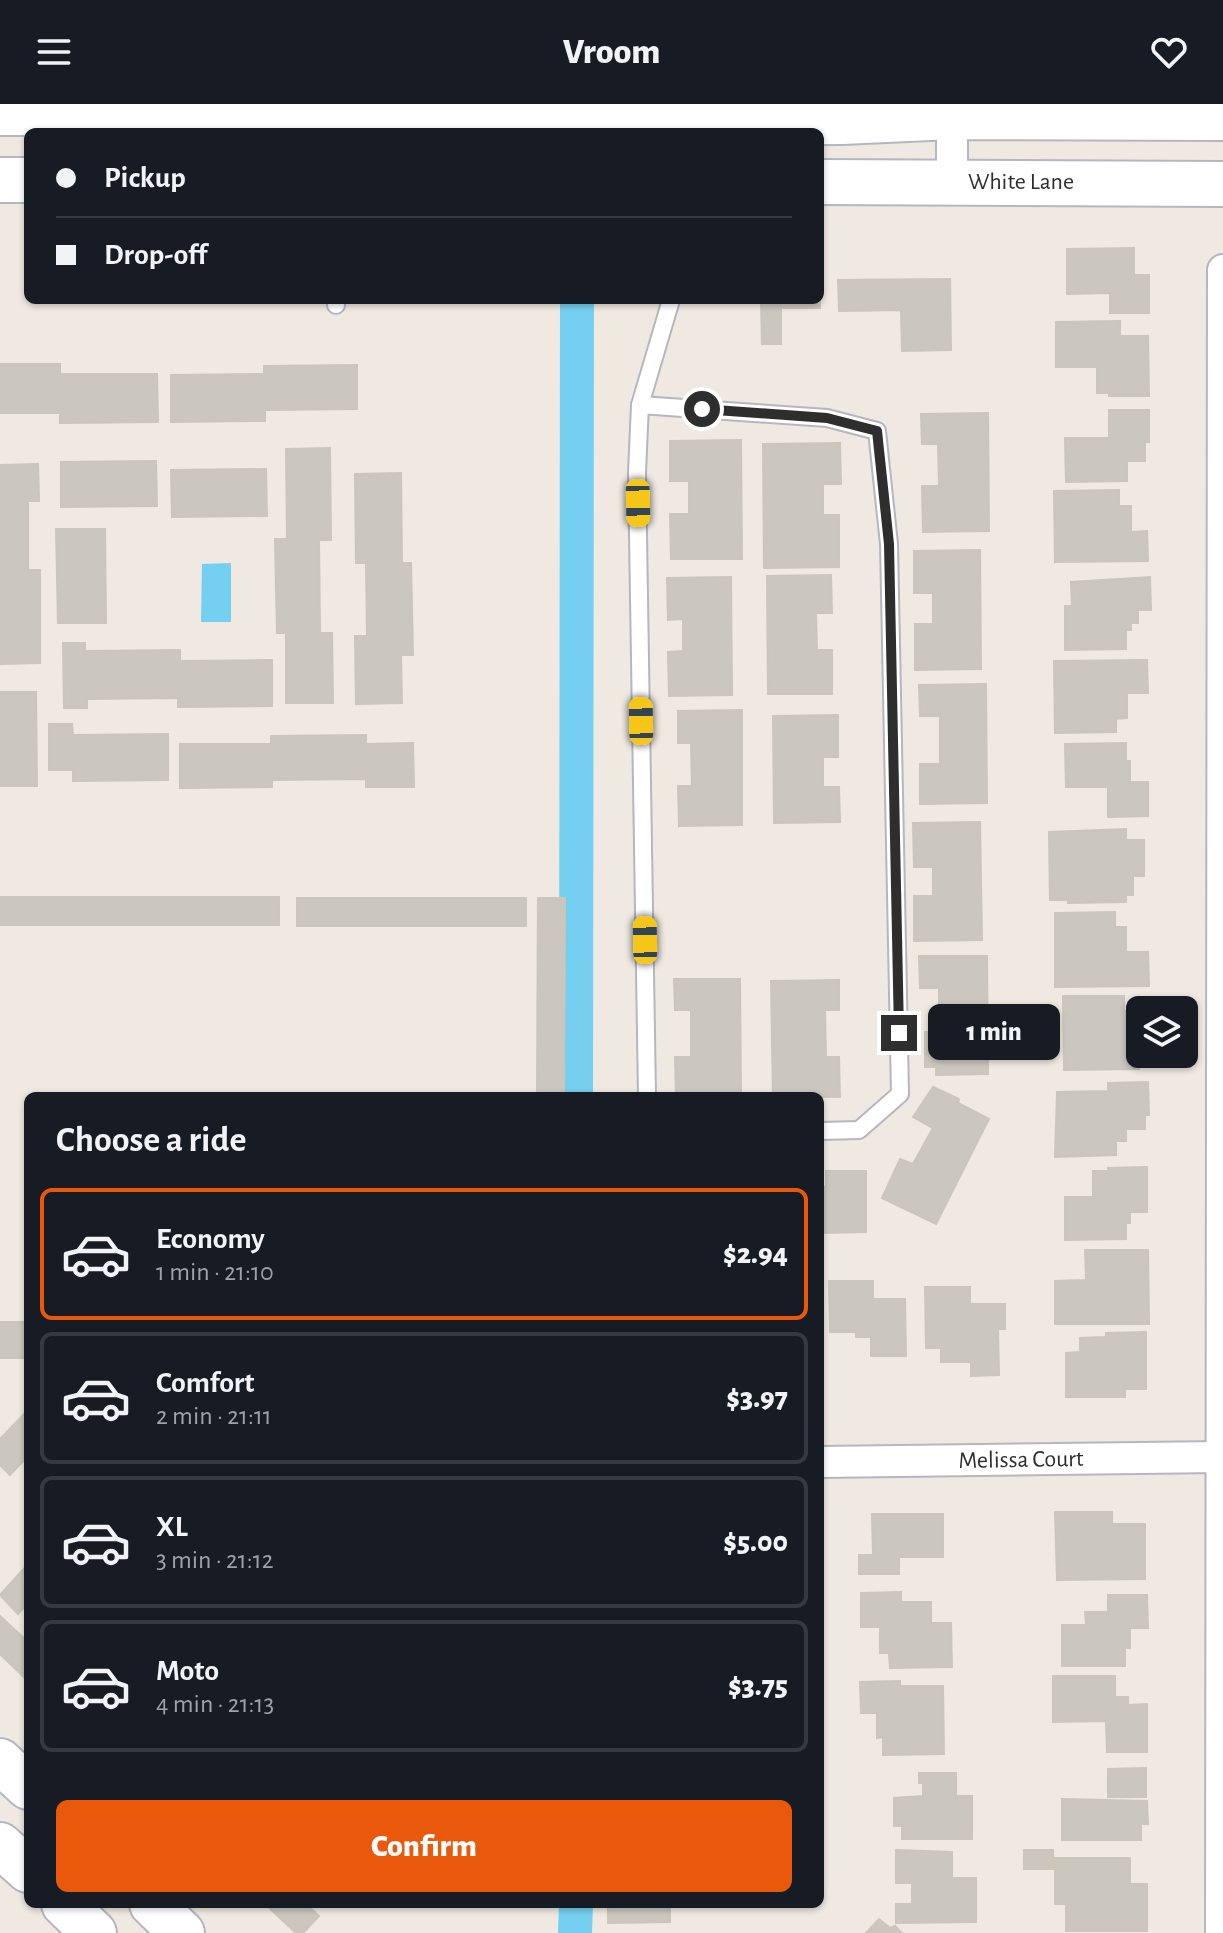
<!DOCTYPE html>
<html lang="en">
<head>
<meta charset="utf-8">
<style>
	:root { --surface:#171b24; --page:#20242c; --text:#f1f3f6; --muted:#9ea1a6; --line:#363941; --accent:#ea580c }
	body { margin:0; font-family:"Alegreya Sans",sans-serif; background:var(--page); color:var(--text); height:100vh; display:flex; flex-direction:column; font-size:30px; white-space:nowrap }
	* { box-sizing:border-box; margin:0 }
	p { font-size:26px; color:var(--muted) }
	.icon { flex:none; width:44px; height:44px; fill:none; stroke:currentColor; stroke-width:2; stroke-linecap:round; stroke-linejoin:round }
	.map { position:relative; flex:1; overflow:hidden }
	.details { position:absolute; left:24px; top:988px; width:800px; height:816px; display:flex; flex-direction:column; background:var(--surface); border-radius:12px; box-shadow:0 2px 6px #0004 }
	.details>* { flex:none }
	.top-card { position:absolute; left:24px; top:24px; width:800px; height:176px; border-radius:12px; box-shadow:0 2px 6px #0004; display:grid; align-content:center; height:176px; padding:0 32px; background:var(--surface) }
	.controls { position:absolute; left:1126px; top:892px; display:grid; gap:16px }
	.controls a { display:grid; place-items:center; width:72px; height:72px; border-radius:12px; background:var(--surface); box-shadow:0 2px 6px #0004; font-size:40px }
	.end { position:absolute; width:36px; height:36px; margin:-18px; border:10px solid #2e2e2e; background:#fff; box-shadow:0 0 0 4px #fff }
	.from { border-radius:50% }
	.bubble { position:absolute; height:56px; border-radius:12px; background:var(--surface); box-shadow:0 2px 6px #0004; font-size:26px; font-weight:800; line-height:56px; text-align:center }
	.car { position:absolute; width:24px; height:48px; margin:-24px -12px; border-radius:10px; box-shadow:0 0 6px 2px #0007; background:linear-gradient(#f5c518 24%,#345 0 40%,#f5c518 0 76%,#345 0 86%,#f5c518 0) }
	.top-card b { display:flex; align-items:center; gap:28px; height:76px; font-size:30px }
	.top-card b+b { border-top:2px solid var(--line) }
	.top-card i { width:20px; height:20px; background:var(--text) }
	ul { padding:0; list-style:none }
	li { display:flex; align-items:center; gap:24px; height:132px; margin:0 16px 12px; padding:0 16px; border:4px solid var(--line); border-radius:12px }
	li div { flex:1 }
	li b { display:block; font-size:30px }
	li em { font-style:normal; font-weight:800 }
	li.selected { border-color:var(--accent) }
	li>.icon { width:72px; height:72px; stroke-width:1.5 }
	h2 { padding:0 32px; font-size:36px; line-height:96px }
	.primary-button { display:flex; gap:16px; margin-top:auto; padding:16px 32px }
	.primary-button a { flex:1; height:92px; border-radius:12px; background:var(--accent); color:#fff; font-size:32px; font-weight:800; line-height:92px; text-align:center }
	header { display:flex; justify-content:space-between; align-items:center; height:104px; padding:0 32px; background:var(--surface); font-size:36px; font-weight:800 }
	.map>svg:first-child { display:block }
	.water { fill:#75cff0 }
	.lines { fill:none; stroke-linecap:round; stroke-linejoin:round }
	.canal { stroke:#75cff0; stroke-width:34 }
	.building { fill:#cbc7bf; stroke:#cbc5ba; stroke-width:2 }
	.lane-casing { stroke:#b4b7c1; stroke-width:20 }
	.street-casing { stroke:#b4b7c1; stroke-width:34 }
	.secondary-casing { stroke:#b4b7c1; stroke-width:48 }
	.lane { stroke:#fff; stroke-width:16 }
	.street { stroke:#fff; stroke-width:30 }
	.secondary { stroke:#fff; stroke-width:44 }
	.route { stroke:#2e2e2e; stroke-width:10 }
	.labels { text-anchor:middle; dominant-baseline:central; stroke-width:6; stroke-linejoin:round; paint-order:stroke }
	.street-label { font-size:24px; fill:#2e2e2e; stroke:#fff }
</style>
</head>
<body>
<header><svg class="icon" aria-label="menu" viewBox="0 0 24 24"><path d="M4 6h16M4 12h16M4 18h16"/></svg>Vroom<svg class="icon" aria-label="heart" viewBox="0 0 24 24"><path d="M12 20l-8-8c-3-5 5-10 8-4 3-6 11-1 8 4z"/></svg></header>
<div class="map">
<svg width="1223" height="1829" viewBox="0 0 1223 1829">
	<rect width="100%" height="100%" fill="#efe9e1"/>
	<path class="water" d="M231 459V518H201L202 460Z"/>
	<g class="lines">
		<g class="canal">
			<path d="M576 992 577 196"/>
			<path d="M575 1829 576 1800"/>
		</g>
	</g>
	<g class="building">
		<path d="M1134 144V171H1149V209H1110V189L1067 190V145Z"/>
		<path d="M950 175 951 246 902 247 901 206 839 207 838 176Z"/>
		<path d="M761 196H820V204H781V240H762Z"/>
		<path d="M1120 217V232H1148L1149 292H1109V289H1097V263H1056V218Z"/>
		<path d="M0 260H60V270H157L158 318 60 319V309H0Z"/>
		<path d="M357 261V305L265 306V317L171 318V271L264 270V262Z"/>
		<path d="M1109 306H1149V338H1145V357H1127V377L1066 378 1065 334H1109Z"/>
		<path d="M988 309 989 427 923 428 922 382H939L938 340H922L921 310Z"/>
		<path d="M741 336 742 455H671L670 410H689V377H670V337Z"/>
		<path d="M840 339 841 380H823V411H839V463L764 464 763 340Z"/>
		<path d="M330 344 331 436H319L320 529H332L333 599H286V529H277L275 435H287L286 345Z"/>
		<path d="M156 357 157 402 61 403V358Z"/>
		<path d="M38 360 39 397H28V466H40V559L0 560V361Z"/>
		<path d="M266 365 267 412 172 413 171 366Z"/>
		<path d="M401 369 402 459H411L413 551H401L402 599 356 600 355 532H367L366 459H356L355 370Z"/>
		<path d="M1119 386V402H1131V428L1147 427 1148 457 1055 458 1054 387Z"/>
		<path d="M56 425H105L106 519H58Z"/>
		<path d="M980 446 981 565 915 566V520H933V489H914V447Z"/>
		<path d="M831 471 832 509H816L817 546H832V590H768L767 472Z"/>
		<path d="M731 473 732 591 669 592 668 548 683 547V515L668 516 667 474Z"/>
		<path d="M1150 473 1151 506H1138V519H1131V526H1126V545L1065 546V502H1072L1071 478Z"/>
		<path d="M63 539H85V547L180 546V557L272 556V602L178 603V594L87 595V604H64Z"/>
		<path d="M1147 556 1148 589H1127V614L1116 615V628L1055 629 1054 557Z"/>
		<path d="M986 580 987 699 920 700V660H940V612H920L919 581Z"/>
		<path d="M0 588H36L37 682H0Z"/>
		<path d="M742 606V721L679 722 678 682H692L691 639H678V607Z"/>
		<path d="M838 611V653H823V683H839L840 718 774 719 773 612Z"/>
		<path d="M49 620H72L73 631 168 630V676L73 677V666H49Z"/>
		<path d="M366 631V640L413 639 414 683H366V675L272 676V683L180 684V640H271V632Z"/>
		<path d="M1126 639V657H1130V678H1148V712L1108 713V683H1066L1065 640Z"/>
		<path d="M980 718 982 836 914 837V792H933V763H914L913 719Z"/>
		<path d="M1126 725V736H1144V772H1133V791H1126V798L1068 799V796H1050L1049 728Z"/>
		<rect x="0" y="793" width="279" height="28"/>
		<rect x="297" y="794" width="229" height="28"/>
		<path d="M538 794H565L564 992H537Z"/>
		<path d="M1115 808V823H1126V848H1148L1149 882 1055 883V809Z"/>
		<path d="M919 852H987L988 970 936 971V963H925V928H939V884H920Z"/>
		<path d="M674 875H740L741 992H676L675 953H691V906H675Z"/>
		<path d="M839 876V906H825L826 953H839L840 993 773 992 771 877Z"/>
		<path d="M1063 892H1124V907H1132V925H1139V965L1064 966Z"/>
		<path d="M1148 978 1149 1011H1145V1025H1126V1037H1116V1051L1055 1053 1057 988 1108 987V979Z"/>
		<path d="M933 983 959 995 958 999 989 1015 936 1120 882 1094 900 1055 913 1060 933 1024 913 1013Z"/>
		<path d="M1147 1063V1108H1130V1119H1126V1135L1065 1136V1093H1093V1067H1108V1064Z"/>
		<path d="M826 1067H866V1128L820 1129V1083H826Z"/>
		<path d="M1085 1146H1148L1149 1220H1055V1177L1086 1176Z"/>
		<path d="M829 1177H873V1195H905L906 1252H871V1233H856V1228H830Z"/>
		<path d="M925 1183H970V1200H1005V1225H998L999 1271 971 1272V1258H941V1244H926Z"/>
		<rect x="0" y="1218" width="28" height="36"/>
		<path d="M1146 1228V1285H1125V1293H1066V1249L1080 1248V1234L1106 1233V1229Z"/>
		<path d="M28 1306V1352L10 1371 0 1361V1335Z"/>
		<path d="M1055 1408H1112V1420H1145V1475L1057 1476Z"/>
		<path d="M872 1410H943V1453H899V1470H859V1451H873Z"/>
		<path d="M28 1460V1499L18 1510 0 1491Z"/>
		<path d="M901 1488V1498H931V1519H951L952 1563 890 1564 889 1549H880V1523H861V1489Z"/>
		<path d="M1108 1491H1147L1148 1524H1130V1544H1125V1562H1062V1521H1086L1085 1508H1108Z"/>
		<path d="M0 1512 28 1538V1577L0 1550Z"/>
		<path d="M1053 1572H1115V1593H1128V1601L1147 1600V1648H1107L1106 1617 1053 1618Z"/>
		<path d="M900 1577V1582H943L944 1650 883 1651V1633L877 1634V1609H861L860 1578Z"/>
		<path d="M1146 1664V1693H1108V1665Z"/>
		<path d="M919 1669H956V1692H972V1735H902V1722H894V1694L923 1692V1679H919Z"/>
		<path d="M1062 1695 1147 1697 1148 1720H1141V1736H1062Z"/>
		<path d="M896 1746 952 1748V1774H976V1818L896 1819V1800H912V1779H896Z"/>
		<rect x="1024" y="1746" width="29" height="19"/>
		<path d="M1055 1754H1130V1780H1147V1827H1066V1800H1055Z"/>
		<path d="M265 1800H306L319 1812 303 1829H296Z"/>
		<path d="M608 1800H673V1802H670V1818L608 1819Z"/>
		<path d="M879 1815 890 1824 895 1822 902 1829H866Z"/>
	</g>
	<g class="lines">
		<defs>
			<g id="lane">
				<path d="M336 201V196"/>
				<path d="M640 301 671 196"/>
				<path d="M647 992 637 368 640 301 827 314 877 327 889 440 900 990 859 1026 820 1027"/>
			</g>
			<g id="street">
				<path d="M952 0V78"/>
				<path d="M820 1358 1221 1353"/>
				<path d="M1221 1829 1223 166"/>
			</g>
			<g id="secondary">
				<path d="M0 9H120L677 19 842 18 952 13 1223 14"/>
				<path d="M0 76H28"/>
				<path d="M820 78 1223 80"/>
				<path d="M0 1657 28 1683"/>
				<path d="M0 1741 28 1766"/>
				<path d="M64 1800 94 1829"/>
				<path d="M152 1800 182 1829"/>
			</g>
		</defs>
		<use href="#lane" class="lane-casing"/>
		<use href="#street" class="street-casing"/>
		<use href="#secondary" class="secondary-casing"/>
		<use href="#lane" class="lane"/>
		<use href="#street" class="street"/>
		<use href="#secondary" class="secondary"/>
	</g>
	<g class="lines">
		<path class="route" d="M702 305 827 314 877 327 889 440 899 929"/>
	</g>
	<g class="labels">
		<g class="street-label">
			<text x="1021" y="78">White Lane</text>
			<text transform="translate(1021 1356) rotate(-1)">Melissa Court</text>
		</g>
	</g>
</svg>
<div class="controls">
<a><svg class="icon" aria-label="layers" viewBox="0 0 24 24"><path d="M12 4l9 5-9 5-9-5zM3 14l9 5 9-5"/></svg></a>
</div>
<i class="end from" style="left:702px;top:305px"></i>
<i class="end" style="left:899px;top:929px"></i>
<div class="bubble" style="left:928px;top:900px;width:132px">1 min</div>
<i class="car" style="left:638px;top:399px;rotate:179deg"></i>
<i class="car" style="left:641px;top:617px;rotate:359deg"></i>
<i class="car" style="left:645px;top:836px;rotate:359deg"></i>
<div class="top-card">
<b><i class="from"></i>Pickup</b>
<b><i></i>Drop-off</b>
</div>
<section class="details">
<h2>Choose a ride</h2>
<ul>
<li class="selected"><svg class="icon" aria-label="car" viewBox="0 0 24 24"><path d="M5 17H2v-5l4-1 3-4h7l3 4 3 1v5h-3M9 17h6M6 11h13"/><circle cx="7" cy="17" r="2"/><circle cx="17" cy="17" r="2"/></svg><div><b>Economy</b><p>1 min · 21:10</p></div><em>$2.94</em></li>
<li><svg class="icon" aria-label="car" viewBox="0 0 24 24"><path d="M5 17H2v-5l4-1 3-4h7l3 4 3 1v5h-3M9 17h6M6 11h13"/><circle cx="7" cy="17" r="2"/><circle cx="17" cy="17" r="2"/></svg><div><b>Comfort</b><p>2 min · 21:11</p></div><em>$3.97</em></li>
<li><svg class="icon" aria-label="car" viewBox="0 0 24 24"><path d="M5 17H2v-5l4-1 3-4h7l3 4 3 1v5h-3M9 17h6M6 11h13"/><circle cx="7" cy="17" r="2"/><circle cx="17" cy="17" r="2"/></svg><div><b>XL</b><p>3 min · 21:12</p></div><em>$5.00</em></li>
<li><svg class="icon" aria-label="car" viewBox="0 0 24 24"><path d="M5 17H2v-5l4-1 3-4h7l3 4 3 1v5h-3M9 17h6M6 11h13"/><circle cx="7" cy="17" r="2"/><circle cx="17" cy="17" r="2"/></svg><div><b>Moto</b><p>4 min · 21:13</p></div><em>$3.75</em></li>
</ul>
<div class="primary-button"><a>Confirm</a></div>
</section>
</div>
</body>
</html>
